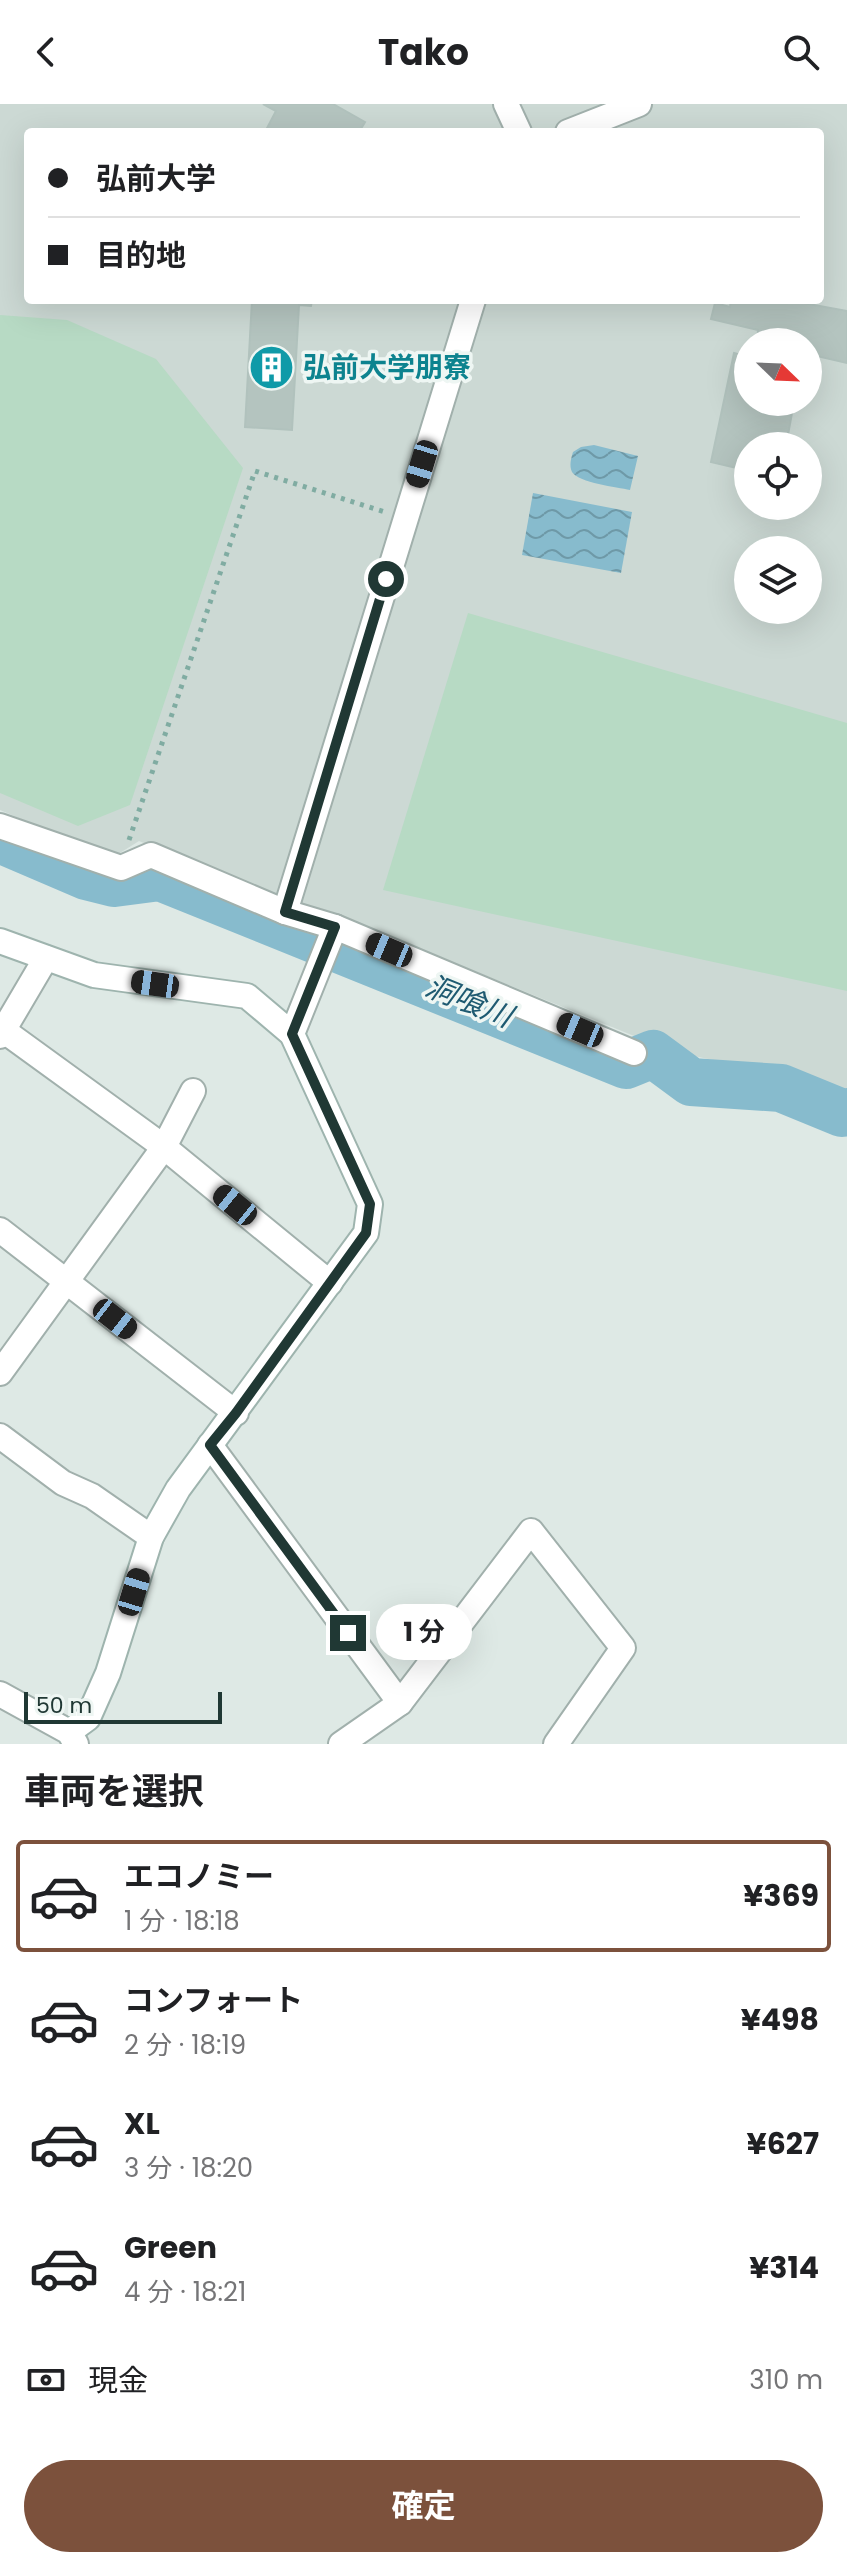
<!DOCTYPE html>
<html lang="ja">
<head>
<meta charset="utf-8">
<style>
	:root { --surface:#fff; --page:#f2f2f2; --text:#202124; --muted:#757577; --line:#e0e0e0; --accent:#7c513c }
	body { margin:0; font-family:Poppins,"Noto Sans JP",sans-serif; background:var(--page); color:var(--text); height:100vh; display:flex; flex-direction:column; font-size:30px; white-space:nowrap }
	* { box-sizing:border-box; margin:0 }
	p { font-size:26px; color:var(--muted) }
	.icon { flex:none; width:44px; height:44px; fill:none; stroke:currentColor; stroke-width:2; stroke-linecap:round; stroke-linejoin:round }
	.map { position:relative; height:1640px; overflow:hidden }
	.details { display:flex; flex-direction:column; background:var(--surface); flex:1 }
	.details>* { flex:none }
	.banner { position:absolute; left:24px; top:24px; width:800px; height:176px; border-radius:8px; box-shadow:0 8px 32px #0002; display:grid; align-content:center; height:176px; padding:0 24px; background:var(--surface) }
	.needle { width:52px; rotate:113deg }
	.fabs { position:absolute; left:734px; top:224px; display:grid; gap:16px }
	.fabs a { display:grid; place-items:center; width:88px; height:88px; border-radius:50%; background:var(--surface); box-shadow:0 8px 32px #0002; font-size:40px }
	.scale { position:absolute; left:24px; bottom:20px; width:198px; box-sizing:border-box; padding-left:8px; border:4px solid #203834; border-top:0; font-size:22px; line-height:28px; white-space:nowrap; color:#203834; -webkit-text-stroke:6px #eef6f3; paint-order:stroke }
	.end { position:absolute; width:36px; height:36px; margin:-18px; border:10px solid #203834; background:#fff; box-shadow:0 0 0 4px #fff }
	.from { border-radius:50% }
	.bubble { position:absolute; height:56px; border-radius:28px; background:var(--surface); box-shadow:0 8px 32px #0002; font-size:26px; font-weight:700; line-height:56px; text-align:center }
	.car { position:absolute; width:24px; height:48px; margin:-24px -12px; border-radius:10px; box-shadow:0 0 6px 2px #0007; background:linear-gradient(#222 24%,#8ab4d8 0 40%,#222 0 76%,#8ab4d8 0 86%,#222 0) }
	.banner b { display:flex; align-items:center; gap:28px; height:76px; font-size:30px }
	.banner b+b { border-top:2px solid var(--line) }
	.banner i { width:20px; height:20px; background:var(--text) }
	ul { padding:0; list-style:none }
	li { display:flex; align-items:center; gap:24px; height:112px; margin:0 16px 12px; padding:0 8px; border:4px solid transparent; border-radius:8px }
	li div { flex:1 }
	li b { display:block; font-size:30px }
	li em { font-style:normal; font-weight:700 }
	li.active { border-color:var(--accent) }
	li>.icon { width:72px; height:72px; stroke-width:1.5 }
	h2 { padding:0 24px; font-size:36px; line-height:96px }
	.pay { display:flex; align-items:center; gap:20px; height:88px; padding:0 24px; font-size:30px }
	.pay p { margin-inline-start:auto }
	.cta { display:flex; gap:16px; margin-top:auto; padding:16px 24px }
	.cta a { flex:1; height:92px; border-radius:48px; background:var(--accent); color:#fff; font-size:32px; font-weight:700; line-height:92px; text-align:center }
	header { display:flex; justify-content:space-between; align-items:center; height:104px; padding:0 24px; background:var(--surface); font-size:36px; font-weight:700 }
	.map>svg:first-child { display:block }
	.built { fill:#ccd9d4; fill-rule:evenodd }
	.pitch { fill:#b7dac4 }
	.water { fill:url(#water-waves) }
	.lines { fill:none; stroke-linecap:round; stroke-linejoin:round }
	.river { stroke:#87bbcd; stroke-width:48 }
	.building { fill:#b4c4bf; stroke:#b1c2bd; stroke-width:2 }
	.street-casing { stroke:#a1b0ac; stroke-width:28 }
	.secondary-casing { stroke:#9eb4ae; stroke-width:28 }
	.path { stroke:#80aca2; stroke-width:5; stroke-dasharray:4 6; stroke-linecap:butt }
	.street { stroke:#fff; stroke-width:24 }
	.secondary { stroke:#fff; stroke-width:24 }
	.route { stroke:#203834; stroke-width:10 }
	.labels { text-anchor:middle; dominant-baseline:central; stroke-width:7; stroke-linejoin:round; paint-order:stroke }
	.culture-label { font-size:28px; font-weight:bold; fill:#0d838f; stroke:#eef6f3; text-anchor:start }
	.water-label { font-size:30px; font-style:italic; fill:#1e5a71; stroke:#eef6f3 }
</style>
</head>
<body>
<header><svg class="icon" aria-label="back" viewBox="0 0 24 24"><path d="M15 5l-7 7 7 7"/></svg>Tako<svg class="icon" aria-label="search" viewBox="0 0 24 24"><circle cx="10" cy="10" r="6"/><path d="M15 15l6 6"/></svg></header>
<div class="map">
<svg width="847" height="1640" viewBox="0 0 847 1640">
	<defs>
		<pattern id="water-waves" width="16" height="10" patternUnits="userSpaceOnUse" patternTransform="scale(2)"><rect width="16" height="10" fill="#87bbcd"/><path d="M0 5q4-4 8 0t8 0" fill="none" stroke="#6e99a7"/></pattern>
	</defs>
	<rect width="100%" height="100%" fill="#dee9e5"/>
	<path class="built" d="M0 0H847V985L671 947 329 808 275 793 139 737 112 754 0 706ZM28 28H820V196H28ZM748 238H808V298H748ZM748 342H808V402H748ZM748 446H808V506H748Z"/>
	<g class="pitch">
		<path d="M0 211 67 216 156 255 243 364 130 701 78 722 0 689Z"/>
		<path d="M468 509 847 619V887L383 786Z"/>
	</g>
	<g class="water">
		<path d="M594 341 638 352 630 386C617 383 579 379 572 368 569 361 571 355 573 348L581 343Z"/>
		<path d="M533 389 632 408 621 469 522 451Z"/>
	</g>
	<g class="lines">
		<path class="river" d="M0 735 86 772 114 779 160 773 626 961 653 950 691 978 781 984 842 1009 847 1008"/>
	</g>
	<g class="building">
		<path d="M263 0H333L365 18 359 28H265L276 7Z"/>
		<path d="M252 196H312L311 202 299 201 292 326 245 323Z"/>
		<path d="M731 196H787L847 207V259L808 250V238H783L785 232 777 230 775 238H757L758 226 711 215 715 199 730 203Z"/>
		<path d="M734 249 748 253V298H794L786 342H748V380L739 379 741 365 711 358Z"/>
	</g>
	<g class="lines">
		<defs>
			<g id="street">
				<path d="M506 0 519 28"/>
				<path d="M568 28 639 0"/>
				<path d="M0 722 121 764 151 751 285 808 335 823 292 930"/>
				<path d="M285 808 473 196"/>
				<path d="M335 823 634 949"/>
				<path d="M3 926 164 1043 330 1179"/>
				<path d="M0 932 46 854"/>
				<path d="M0 1126 236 1309"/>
				<path d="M0 1269 164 1043 193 987"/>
				<path d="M0 1332 63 1379 92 1392 151 1433"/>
				<path d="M210 1341 400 1599"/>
				<path d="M0 1590 69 1628 76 1640"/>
				<path d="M341 1640 400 1599 531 1427 623 1544 556 1640"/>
			</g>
			<path id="secondary" d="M0 837 94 871 247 892 292 930 370 1100 366 1129 178 1385 151 1433 108 1569 88 1614 69 1628"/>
		</defs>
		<use href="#street" class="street-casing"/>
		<use href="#secondary" class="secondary-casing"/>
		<path class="path" d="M129 736 255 367 385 408"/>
		<use href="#street" class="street"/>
		<use href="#secondary" class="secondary"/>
	</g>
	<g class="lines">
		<path class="route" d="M348 1529 210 1341 236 1309 366 1129 370 1100 292 930 335 823 285 808 386 475"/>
	</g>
	<defs>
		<symbol id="building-disc" viewBox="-11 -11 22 22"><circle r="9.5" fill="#0f9aa8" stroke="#eef6f3"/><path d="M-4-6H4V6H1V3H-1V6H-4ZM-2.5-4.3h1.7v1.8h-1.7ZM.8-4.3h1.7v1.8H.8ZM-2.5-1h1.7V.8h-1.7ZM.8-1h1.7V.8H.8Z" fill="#fff"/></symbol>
	</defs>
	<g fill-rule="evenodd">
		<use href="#building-disc" x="246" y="238" width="51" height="51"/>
	</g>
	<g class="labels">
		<g class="culture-label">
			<text x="303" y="263">弘前大学朋寮</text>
		</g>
		<g class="water-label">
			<text transform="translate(469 897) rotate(22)">洞喰川</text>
		</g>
	</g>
</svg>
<div class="fabs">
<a><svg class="needle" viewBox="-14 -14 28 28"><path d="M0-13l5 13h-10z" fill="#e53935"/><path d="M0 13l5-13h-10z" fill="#757577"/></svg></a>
<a><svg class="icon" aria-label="locate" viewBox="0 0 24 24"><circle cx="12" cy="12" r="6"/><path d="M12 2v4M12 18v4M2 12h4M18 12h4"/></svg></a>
<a><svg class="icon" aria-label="layers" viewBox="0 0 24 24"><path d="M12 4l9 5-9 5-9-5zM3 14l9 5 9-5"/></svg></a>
</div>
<div class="scale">50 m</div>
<i class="end from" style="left:386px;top:475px"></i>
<i class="end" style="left:348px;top:1529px"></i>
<div class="bubble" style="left:376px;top:1500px;width:96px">1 分</div>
<i class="car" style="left:422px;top:360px;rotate:197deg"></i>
<i class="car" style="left:389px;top:846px;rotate:293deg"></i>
<i class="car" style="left:155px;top:880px;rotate:278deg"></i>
<i class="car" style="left:580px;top:926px;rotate:293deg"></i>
<i class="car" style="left:235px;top:1101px;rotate:309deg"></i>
<i class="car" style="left:115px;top:1215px;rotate:128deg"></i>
<i class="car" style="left:134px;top:1488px;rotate:17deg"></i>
<div class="banner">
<b><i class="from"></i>弘前大学</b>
<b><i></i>目的地</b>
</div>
</div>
<section class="details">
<h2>車両を選択</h2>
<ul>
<li class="active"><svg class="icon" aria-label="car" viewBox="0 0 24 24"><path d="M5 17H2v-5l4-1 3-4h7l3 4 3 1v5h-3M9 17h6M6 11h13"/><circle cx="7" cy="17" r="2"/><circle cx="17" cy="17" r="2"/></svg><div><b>エコノミー</b><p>1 分 · 18:18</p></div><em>¥369</em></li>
<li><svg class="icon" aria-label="car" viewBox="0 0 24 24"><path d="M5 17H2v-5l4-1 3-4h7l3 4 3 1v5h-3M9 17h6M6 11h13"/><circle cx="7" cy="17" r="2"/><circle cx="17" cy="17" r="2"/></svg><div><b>コンフォート</b><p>2 分 · 18:19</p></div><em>¥498</em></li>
<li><svg class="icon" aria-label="car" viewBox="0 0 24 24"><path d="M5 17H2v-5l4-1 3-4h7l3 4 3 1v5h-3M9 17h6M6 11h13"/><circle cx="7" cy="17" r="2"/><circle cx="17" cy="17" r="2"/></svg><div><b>XL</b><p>3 分 · 18:20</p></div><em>¥627</em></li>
<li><svg class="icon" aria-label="car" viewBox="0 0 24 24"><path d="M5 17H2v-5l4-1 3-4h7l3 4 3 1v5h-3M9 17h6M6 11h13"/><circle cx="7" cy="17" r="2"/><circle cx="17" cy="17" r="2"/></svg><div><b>Green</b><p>4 分 · 18:21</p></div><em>¥314</em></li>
</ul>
<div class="pay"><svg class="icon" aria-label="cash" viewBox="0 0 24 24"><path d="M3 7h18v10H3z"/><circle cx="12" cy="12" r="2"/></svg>現金<p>310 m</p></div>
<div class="cta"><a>確定</a></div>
</section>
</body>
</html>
